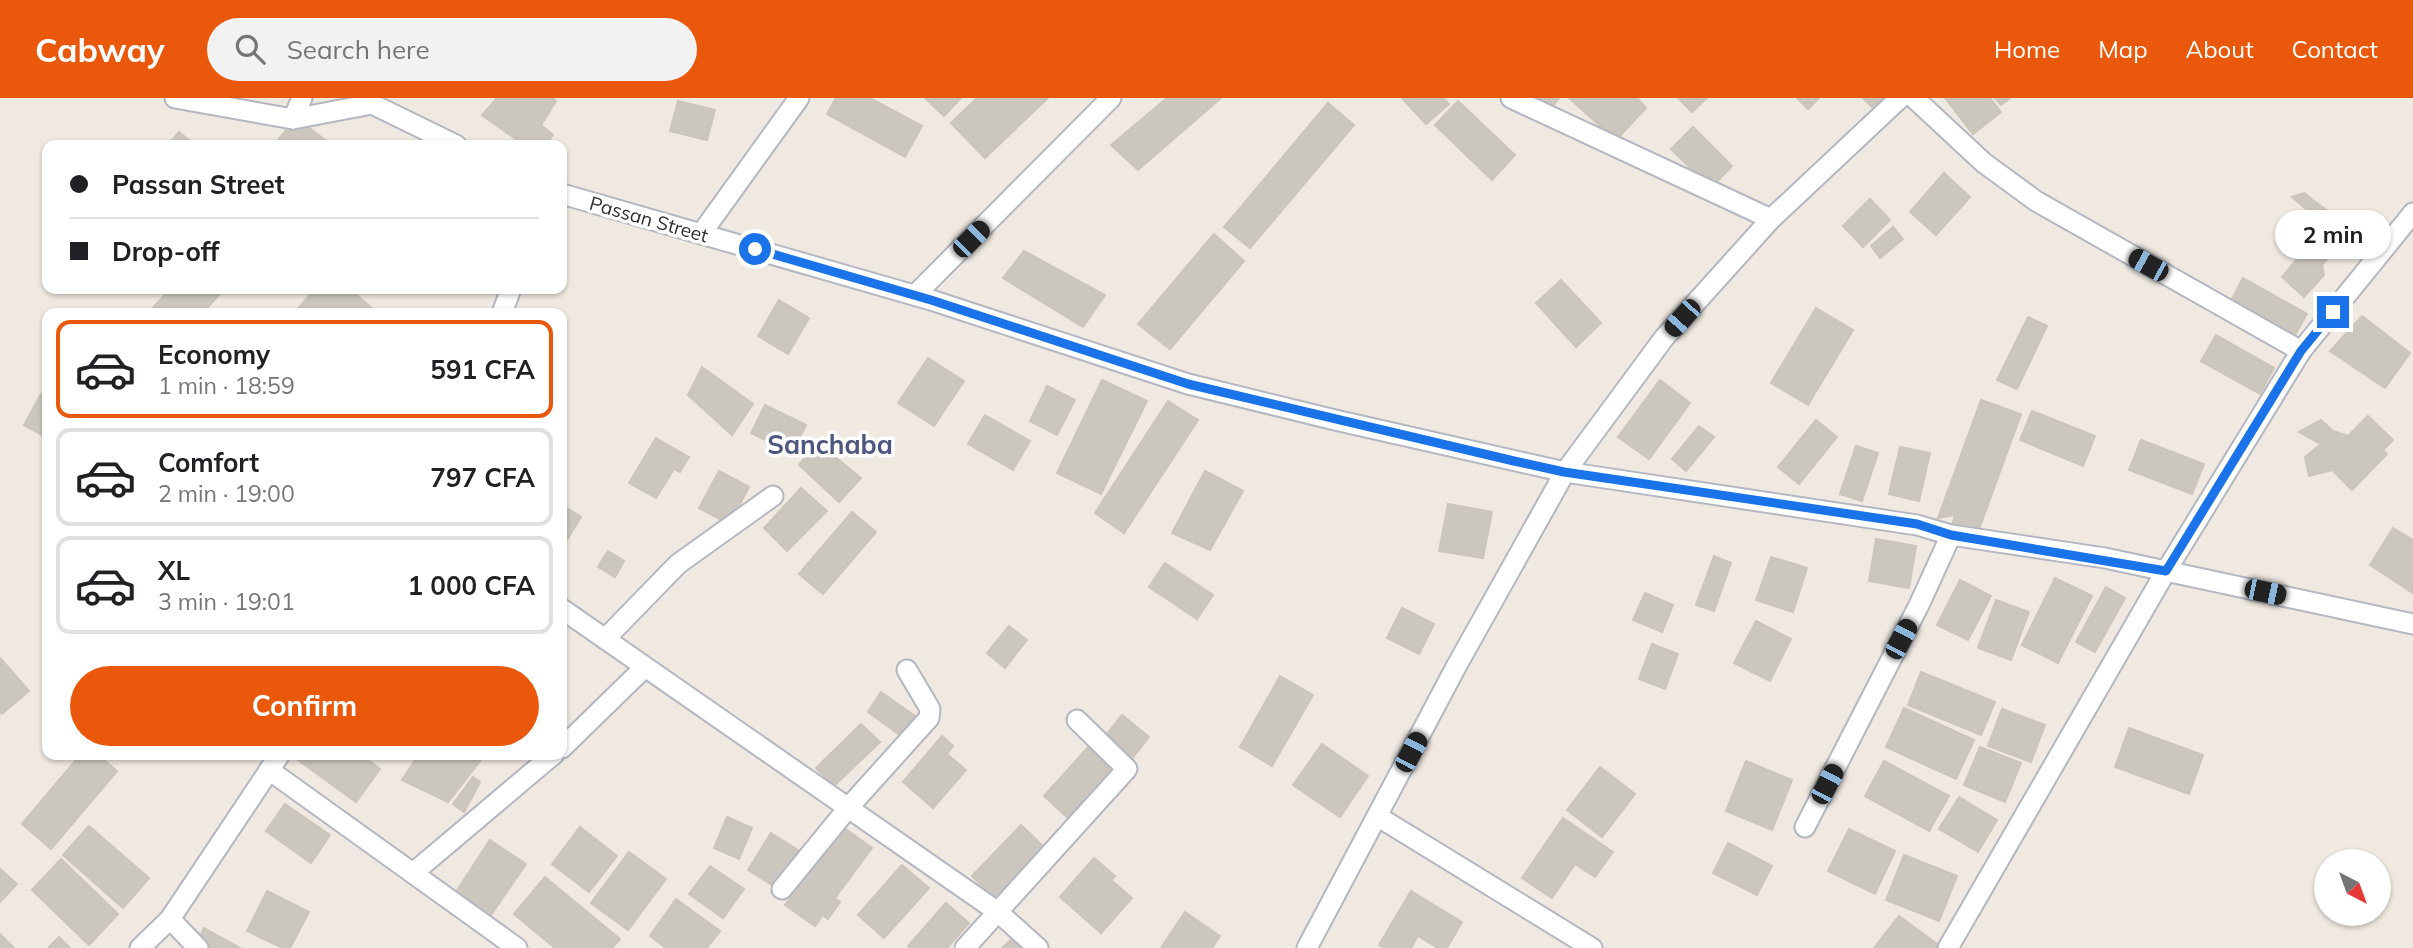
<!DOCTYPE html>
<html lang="en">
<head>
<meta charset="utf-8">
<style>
	:root { --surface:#fff; --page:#f2f2f2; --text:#202124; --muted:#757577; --line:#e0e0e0; --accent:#ea580c }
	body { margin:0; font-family:Mulish,sans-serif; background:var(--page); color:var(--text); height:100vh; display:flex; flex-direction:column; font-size:26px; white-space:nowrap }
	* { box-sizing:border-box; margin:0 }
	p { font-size:23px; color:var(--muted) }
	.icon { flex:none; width:38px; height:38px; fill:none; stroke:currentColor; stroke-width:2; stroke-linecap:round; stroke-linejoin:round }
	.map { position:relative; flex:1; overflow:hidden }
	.details { position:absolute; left:42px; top:210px; width:525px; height:452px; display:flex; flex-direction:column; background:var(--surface); border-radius:14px; box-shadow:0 2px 5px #0004 }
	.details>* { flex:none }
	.banner { position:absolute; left:42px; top:42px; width:525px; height:154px; border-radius:14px; box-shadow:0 2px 5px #0004; display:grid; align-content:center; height:154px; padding:0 28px; background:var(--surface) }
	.needle { width:46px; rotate:139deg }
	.tools { position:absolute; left:2314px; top:751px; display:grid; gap:14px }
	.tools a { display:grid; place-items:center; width:77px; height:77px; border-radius:50%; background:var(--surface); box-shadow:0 2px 5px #0004; font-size:35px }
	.end { position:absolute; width:32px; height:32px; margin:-16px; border:9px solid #1a73e8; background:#fff; box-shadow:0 0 0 4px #fff }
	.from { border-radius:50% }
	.bubble { position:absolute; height:49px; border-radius:24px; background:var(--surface); box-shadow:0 2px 5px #0004; font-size:23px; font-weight:700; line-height:49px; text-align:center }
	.car { position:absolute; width:21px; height:42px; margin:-21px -10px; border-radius:9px; box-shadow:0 0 5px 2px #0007; background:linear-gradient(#222 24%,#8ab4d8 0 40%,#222 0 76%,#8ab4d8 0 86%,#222 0) }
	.banner b { display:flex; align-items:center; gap:24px; height:66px; font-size:26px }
	.banner b+b { border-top:2px solid var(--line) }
	.banner i { width:18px; height:18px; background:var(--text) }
	ul { padding:12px 0 0; list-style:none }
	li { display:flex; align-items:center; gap:21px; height:98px; margin:0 14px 10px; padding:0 14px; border:4px solid var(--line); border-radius:14px }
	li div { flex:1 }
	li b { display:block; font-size:26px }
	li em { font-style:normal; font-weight:700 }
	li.active { border-color:var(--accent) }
	li>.icon { width:63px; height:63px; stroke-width:1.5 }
	.primary-button { display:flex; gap:14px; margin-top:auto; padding:14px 28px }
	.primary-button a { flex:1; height:80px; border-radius:42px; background:var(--accent); color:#fff; font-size:28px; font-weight:700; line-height:80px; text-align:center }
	header { display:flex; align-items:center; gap:42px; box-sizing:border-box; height:98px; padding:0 35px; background:var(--accent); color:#fff }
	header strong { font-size:33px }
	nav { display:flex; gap:38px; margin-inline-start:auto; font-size:24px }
	.search { width:490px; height:63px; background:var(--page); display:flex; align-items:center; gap:18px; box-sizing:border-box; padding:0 24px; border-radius:38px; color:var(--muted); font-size:26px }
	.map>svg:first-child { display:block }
	.building { fill:#cbc7bf; stroke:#cbc5ba; stroke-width:2 }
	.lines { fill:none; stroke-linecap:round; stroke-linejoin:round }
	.minor-casing { stroke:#b4b7c1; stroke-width:23 }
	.minor { stroke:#fff; stroke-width:19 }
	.route { stroke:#1a73e8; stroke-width:9 }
	.labels { text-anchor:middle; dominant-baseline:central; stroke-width:7; stroke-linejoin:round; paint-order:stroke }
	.street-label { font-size:19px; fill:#2e2e2e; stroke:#fff }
	.district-label { font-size:26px; font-weight:bold; fill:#4d5680; stroke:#fff }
</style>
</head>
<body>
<header>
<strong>Cabway</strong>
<div class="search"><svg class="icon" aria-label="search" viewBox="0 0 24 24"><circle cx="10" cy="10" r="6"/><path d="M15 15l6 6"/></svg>Search here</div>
<nav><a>Home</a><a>Map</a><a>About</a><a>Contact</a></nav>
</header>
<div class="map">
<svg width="2413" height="850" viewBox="0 0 2413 850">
	<rect width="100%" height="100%" fill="#efe9e1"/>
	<g class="building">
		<path d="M497 0H552L556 3 541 27 553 37 545 47H524L482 17Z"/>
		<path d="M836 0H870L922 28 905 59 827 16Z"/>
		<path d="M925 0H961L944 18Z"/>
		<path d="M977 0H1048L985 60 951 25Z"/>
		<path d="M1167 0H1221L1138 72 1111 47Z"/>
		<path d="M1402 0H1443L1449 6 1426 26Z"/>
		<path d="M1534 0H1559L1550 12Z"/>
		<path d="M1569 0H1637L1646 10 1616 42Z"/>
		<path d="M1678 0H1707L1692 14Z"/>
		<path d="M1797 0H1819L1808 11Z"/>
		<path d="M1863 0H1882L1872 9Z"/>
		<path d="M1945 0H1990L2001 14 1973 36Z"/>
		<path d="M1995 0H2010L2001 7Z"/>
		<path d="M678 3 715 12 707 42 670 33Z"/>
		<path d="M1458 3 1515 57 1492 82 1435 27Z"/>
		<path d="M1328 5 1354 27 1250 150 1224 129Z"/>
		<path d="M296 20 332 47H274Z"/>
		<path d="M1693 29 1732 68 1711 90 1671 51Z"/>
		<path d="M179 34 195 47H168Z"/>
		<path d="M1944 75 1970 99 1936 137 1910 114Z"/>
		<path d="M2304 95 2356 135 2365 138 2347 158 2335 152 2322 167 2324 177 2304 199 2282 179 2297 161 2283 149 2312 116 2292 99Z"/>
		<path d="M1870 101 1890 122 1863 149 1843 128Z"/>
		<path d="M1893 129 1903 141 1880 160 1871 148Z"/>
		<path d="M1214 136 1244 163 1170 251 1138 226Z"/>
		<path d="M1024 153 1105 197 1083 229 1003 180Z"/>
		<path d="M2243 180 2307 216 2294 239 2231 203Z"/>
		<path d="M1561 182 1601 225 1576 249 1536 205Z"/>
		<path d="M170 191H224L203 215H148Z"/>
		<path d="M315 191H350L374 212 371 215H294Z"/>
		<path d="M779 202 809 220 788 256 758 238Z"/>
		<path d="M1816 210 1853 232 1808 307 1771 285Z"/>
		<path d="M2362 218 2410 255 2385 290 2330 253Z"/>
		<path d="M2028 219 2047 228 2017 291 1997 282Z"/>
		<path d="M2216 237 2274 270 2260 296 2201 263Z"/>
		<path d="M928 260 964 283 934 328 898 305Z"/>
		<path d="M702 269 753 306 732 337 688 297Z"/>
		<path d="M1102 282 1147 303 1101 396 1057 375Z"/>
		<path d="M1660 282 1690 305 1649 361 1618 339Z"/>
		<path d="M1047 288 1075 302 1057 337 1030 323Z"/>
		<path d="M41 296 47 299V332L44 338 24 327Z"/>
		<path d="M1981 302 2021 316 1978 434 1951 430 1955 417 1938 420Z"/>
		<path d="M1168 303 1198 322 1124 435 1095 415Z"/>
		<path d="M765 307 806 327 792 355 751 335Z"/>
		<path d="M2032 313 2095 338 2083 368 2020 342Z"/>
		<path d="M985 317 1030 343 1013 372 968 346Z"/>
		<path d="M2368 318 2393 342 2383 352 2387 356 2352 392 2332 372 2309 378 2305 359 2321 346 2299 334 2321 322 2333 333 2348 338Z"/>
		<path d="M1816 322 1837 339 1799 386 1778 369Z"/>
		<path d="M1699 328 1714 339 1686 373 1672 361Z"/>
		<path d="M656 340 689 359 680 374 674 371 656 400 629 385Z"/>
		<path d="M2141 342 2204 366 2192 396 2129 372Z"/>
		<path d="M817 344 861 380 839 404 799 367Z"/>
		<path d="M1856 348 1878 355 1862 403 1840 396Z"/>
		<path d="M1900 349 1930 355 1919 403 1889 396Z"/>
		<path d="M719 373 749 389 729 426 699 410Z"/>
		<path d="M1205 373 1243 393 1210 452 1172 435Z"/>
		<path d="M801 390 827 413 787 453 764 430Z"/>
		<path d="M1448 406 1492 414 1483 460 1439 453Z"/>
		<path d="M562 407 581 419 562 450Z"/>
		<path d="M852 414 876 434 823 496 799 476Z"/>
		<path d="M2393 430 2413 442V495L2370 467Z"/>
		<path d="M1876 441 1916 448 1909 490 1869 483Z"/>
		<path d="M608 453 624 463 615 479 598 469Z"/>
		<path d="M1714 458 1731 465 1714 513 1696 507Z"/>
		<path d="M1771 459 1807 470 1793 514 1756 502Z"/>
		<path d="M1165 465 1213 497 1197 521 1149 489Z"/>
		<path d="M2055 480 2092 498 2058 565 2022 547Z"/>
		<path d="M1960 482 1991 498 1968 542 1937 527Z"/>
		<path d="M2106 489 2125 500 2095 554 2076 544Z"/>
		<path d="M1645 495 1673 507 1662 534 1633 522Z"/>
		<path d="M1996 502 2029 514 2011 562 1978 550Z"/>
		<path d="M1402 510 1434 526 1419 556 1387 540Z"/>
		<path d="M1756 523 1791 541 1770 583 1734 565Z"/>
		<path d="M1009 528 1027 542 1005 570 987 555Z"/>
		<path d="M1652 546 1678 556 1665 591 1639 581Z"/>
		<path d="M0 560 29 593 2 616 0 614Z"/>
		<path d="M1921 574 1995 604 1981 637 1908 607Z"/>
		<path d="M1280 578 1313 597 1272 668 1240 649Z"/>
		<path d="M881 594 922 623 908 643 868 614Z"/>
		<path d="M1904 610 1974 642 1956 681 1886 649Z"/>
		<path d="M2002 611 2045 627 2031 664 1988 648Z"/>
		<path d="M1122 617 1149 639 1130 663 1103 641Z"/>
		<path d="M861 626 880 644 834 688 816 670Z"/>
		<path d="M2129 630 2203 657 2189 696 2115 669Z"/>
		<path d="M942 638 953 648 947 656 966 672 933 710 903 684Z"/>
		<path d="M1091 646 1117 670 1070 722 1044 698Z"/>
		<path d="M1322 646 1368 678 1340 719 1293 687Z"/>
		<path d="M1980 649 2021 665 2005 704 1964 687Z"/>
		<path d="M81 656H97L117 673 51 751 22 726Z"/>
		<path d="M302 656H360L380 671 356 704 298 662Z"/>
		<path d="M419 656H474L481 662 448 704 402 682Z"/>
		<path d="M1746 663 1792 682 1772 732 1726 713Z"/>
		<path d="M1884 663 1949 698 1929 733 1865 698Z"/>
		<path d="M1600 669 1635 696 1602 739 1567 712Z"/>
		<path d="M473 679 480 684 464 714 453 706Z"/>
		<path d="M1959 699 1997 722 1978 754 1939 731Z"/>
		<path d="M285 706 330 737 311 765 266 733Z"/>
		<path d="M727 719 752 730 739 761 714 750Z"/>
		<path d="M1563 720 1613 754 1595 779 1575 766 1552 800 1522 780Z"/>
		<path d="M1021 727 1045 750 995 801 972 778Z"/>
		<path d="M89 728 149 780 123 810 63 757Z"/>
		<path d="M580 729 617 758 589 794 552 766Z"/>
		<path d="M843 729 872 750 835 800 840 804 828 821 823 817 815 828 785 807Z"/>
		<path d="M1849 731 1895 753 1875 796 1828 773Z"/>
		<path d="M771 735 803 755 780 792 748 772Z"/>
		<path d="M490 742 526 766 491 817 456 794Z"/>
		<path d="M1728 745 1772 768 1757 797 1713 775Z"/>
		<path d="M629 754 666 781 628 832 591 805Z"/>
		<path d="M1904 757 1957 778 1939 823 1886 802Z"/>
		<path d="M1094 760 1115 778 1111 782 1132 800 1101 835 1060 799Z"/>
		<path d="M61 761 118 816 89 847 32 792Z"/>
		<path d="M902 767 929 790 884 840 858 817Z"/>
		<path d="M710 768 744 791 723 820 689 796Z"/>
		<path d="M0 771 17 786 0 804Z"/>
		<path d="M545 779 620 841 612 850H555L514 816Z"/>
		<path d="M267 793 309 814 290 850H283L247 833Z"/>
		<path d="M1411 793 1462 824 1447 850H1438L1418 838 1411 850H1385L1379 847Z"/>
		<path d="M676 801 720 833 707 850H666L650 838Z"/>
		<path d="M946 805 969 825 947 850H911L908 848Z"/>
		<path d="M1185 814 1220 838 1212 850H1161Z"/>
		<path d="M1899 818 1940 848 1938 850H1874Z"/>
		<path d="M204 830 240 850H206L196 845Z"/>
		<path d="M0 836 14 850H0Z"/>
		<path d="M1016 837 1028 850H1002Z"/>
		<path d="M59 839 70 850H48Z"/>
	</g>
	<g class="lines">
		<defs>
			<g id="minor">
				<path d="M175 0 293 21 372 6 456 47"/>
				<path d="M1511 0 1771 121"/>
				<path d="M1914 0 1984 65 2036 103 2301 253"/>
				<path d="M293 21 302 0"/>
				<path d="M562 96 931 202 1188 286 1335 322 1565 374 1917 427 1951 437 2105 460 2413 526"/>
				<path d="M701 136 799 0"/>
				<path d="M915 197 1111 0"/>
				<path d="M502 215 511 191"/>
				<path d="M562 511 998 814 1038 850"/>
				<path d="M605 541 678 466 773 398"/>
				<path d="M562 650 645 569"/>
				<path d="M269 672 517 850"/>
				<path d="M1377 718 1592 850"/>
				<path d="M1805 729 1919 507 1951 437"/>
				<path d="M413 775 554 656"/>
				<path d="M782 791 848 710 929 620 930 611 907 572"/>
				<path d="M170 821 198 850"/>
				<path d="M140 850 170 821 280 656"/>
				<path d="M965 850 1127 671 1077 622"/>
				<path d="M1307 850 1457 567 1565 374 1664 240 1771 121 1900 0"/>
				<path d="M1948 850 2166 473 2301 253 2413 115"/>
			</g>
		</defs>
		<use href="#minor" class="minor-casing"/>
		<use href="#minor" class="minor"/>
	</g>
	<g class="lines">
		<path class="route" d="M755 151 931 202 1188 286 1514 363 1564 374 1917 426 1951 437 2166 473 2301 253 2333 214"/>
	</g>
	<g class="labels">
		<g class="street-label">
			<text transform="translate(649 121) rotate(16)">Passan Street</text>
		</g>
		<g class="district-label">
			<text x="830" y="346">Sanchaba</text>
		</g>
	</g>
</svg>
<div class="tools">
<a><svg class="needle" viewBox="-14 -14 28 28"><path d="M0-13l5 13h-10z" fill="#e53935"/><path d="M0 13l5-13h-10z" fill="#757577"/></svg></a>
</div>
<i class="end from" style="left:755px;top:151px"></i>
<i class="end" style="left:2333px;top:214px"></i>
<div class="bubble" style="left:2275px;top:112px;width:116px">2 min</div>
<i class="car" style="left:971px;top:141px;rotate:45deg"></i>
<i class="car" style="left:2148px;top:167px;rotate:299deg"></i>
<i class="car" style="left:1682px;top:220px;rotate:222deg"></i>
<i class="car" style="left:2265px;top:494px;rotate:102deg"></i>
<i class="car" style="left:1901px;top:541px;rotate:28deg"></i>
<i class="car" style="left:1411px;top:654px;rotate:28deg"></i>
<i class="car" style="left:1827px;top:686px;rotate:28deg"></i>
<div class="banner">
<b><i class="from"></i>Passan Street</b>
<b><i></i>Drop-off</b>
</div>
<section class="details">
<ul>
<li class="active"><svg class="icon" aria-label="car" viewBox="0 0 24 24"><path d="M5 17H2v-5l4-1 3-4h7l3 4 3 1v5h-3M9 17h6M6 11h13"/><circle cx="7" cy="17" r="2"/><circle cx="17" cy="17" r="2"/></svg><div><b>Economy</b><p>1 min · 18:59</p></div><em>591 CFA</em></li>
<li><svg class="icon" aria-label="car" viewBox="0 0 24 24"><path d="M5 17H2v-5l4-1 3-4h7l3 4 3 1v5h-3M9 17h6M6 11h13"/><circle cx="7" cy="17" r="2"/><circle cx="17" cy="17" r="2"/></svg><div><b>Comfort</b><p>2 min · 19:00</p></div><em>797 CFA</em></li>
<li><svg class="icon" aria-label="car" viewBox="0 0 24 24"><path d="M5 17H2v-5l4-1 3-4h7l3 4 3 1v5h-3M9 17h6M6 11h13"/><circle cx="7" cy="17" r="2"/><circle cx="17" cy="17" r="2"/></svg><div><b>XL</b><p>3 min · 19:01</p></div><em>1 000 CFA</em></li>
</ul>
<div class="primary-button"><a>Confirm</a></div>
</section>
</div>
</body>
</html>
